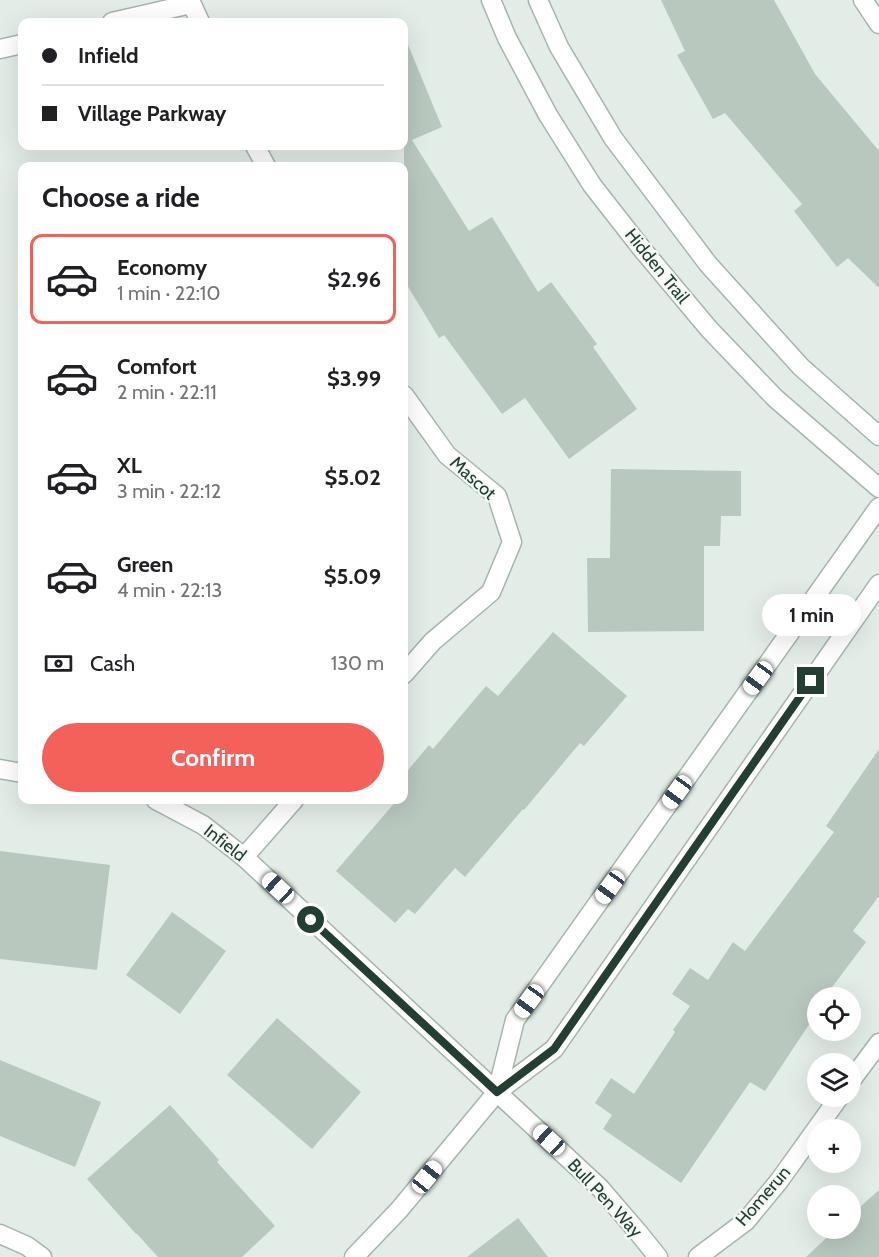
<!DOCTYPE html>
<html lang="en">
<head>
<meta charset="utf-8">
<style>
	:root { --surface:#fff; --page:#f6f6f6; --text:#202124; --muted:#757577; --line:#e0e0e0; --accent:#f4605a }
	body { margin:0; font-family:Cabin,sans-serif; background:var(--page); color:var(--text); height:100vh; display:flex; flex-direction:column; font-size:22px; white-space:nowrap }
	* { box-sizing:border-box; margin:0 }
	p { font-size:20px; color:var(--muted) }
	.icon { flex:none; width:33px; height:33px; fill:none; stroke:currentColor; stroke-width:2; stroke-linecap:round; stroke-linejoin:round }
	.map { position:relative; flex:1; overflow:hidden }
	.details { position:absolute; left:18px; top:162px; width:390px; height:642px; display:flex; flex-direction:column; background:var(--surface); border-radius:12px; box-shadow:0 6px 24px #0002 }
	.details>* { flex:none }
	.hud { position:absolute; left:18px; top:18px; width:390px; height:132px; border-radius:12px; box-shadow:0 6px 24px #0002; display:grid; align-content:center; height:132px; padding:0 24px; background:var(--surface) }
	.tools { position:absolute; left:807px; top:987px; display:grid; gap:12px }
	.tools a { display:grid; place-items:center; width:54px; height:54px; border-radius:50%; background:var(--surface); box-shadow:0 6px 24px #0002; font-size:30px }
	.end { position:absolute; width:27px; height:27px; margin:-14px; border:8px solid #223f31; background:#fff; box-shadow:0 0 0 3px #fff }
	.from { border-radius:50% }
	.bubble { position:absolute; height:42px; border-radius:21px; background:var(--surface); box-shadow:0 6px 24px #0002; font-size:20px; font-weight:700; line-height:42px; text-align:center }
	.car { position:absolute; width:18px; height:36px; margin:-18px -9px; border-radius:8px; box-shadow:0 0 4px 2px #0007; background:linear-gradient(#fff 24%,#345 0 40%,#fff 0 76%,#345 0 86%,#fff 0) }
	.hud b { display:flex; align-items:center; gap:21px; height:57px; font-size:22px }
	.hud b+b { border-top:2px solid var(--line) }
	.hud i { width:15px; height:15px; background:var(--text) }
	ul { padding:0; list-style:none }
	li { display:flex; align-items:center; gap:18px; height:90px; margin:0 12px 9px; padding:0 12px; border:3px solid transparent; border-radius:12px }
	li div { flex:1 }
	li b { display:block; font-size:22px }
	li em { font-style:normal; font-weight:700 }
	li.selected { border-color:var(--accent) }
	li>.icon { width:54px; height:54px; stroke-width:1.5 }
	h2 { padding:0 24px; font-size:27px; line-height:72px }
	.pay { display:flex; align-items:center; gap:15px; height:66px; padding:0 24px; font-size:22px }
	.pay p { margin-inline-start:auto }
	.primary-button { display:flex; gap:12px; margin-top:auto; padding:12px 24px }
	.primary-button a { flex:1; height:69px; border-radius:36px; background:var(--accent); color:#fff; font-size:24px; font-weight:700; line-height:69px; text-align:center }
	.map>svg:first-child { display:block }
	.building { fill:#b8c8bf }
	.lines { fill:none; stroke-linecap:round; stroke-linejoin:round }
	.minor-casing { stroke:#a5b5ad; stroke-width:21 }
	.tertiary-casing { stroke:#a5b5ad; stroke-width:21 }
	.minor { stroke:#fff; stroke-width:18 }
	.tertiary { stroke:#fff; stroke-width:18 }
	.route { stroke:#223f31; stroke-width:8 }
	.labels { text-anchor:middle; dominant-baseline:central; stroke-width:4.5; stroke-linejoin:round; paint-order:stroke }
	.street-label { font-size:18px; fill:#223f31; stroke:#f4f9f6 }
</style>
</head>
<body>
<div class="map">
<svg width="879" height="1257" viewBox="0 0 879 1257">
	<rect width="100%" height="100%" fill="#e3ede7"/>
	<g class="building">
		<path d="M661 0H774L815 74 879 151V288L848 258 837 267 794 211 802 204 725 113 713 119 677 55 685 51Z"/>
		<path d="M404 35 442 127 412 140 469 231 492 217 538 292 551 282 597 344 593 347 637 409 569 459 525 398 502 414 444 335 439 338 404 280Z"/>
		<path d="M611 469 741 471V516H721L720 546H704V631L588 632 587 558H610Z"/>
		<path d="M553 632 627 696 584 746 580 743 524 810 523 809 465 877 455 868 415 914 408 909 395 923 336 871 397 800H404V775L429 745 433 749 486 686 498 696Z"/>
		<path d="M879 749V896L853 931 866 942 824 998H818V1011L765 1091 750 1082 681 1183 603 1129 612 1115 595 1103 611 1078 634 1094 675 1032 673 1030 690 1006 672 994 690 968 708 980 733 942 745 951 834 832 826 826Z"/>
		<path d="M0 851 110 865 97 970 0 959Z"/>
		<path d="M172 912 226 951 180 1014 126 975Z"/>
		<path d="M277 1018 361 1092 312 1149 227 1075Z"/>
		<path d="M0 1060 101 1102 75 1167 0 1136Z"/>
		<path d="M170 1105 219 1160 217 1162 275 1226 242 1257H158L137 1234H136L87 1179Z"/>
		<path d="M879 1190V1257H806L837 1228H850V1216Z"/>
		<path d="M518 1218 548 1257H467Z"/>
	</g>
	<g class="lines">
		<defs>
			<g id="minor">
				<path d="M190 0 200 22"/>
				<path d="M863 0 879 24"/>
				<path d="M112 22 191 4"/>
				<path d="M0 49 22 44"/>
				<path d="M255 146 266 166"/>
				<path d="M404 395 447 455 497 496 512 542 491 592 433 641 404 674"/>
				<path d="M0 769 22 773"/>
				<path d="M156 800 203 825 244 857 600 1188 637 1231 658 1257"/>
				<path d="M244 857 294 800"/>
				<path d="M850 1082 879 1043"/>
				<path d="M497 1092 515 1020 879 507"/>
				<path d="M0 1234 27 1246 42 1257"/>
				<path d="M354 1257 399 1210 497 1092 554 1049 879 584"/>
				<path d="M698 1257 746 1221 779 1181 840 1096"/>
			</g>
			<g id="tertiary">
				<path d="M491 0 507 38 548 115 592 185 642 249 709 329 775 398 879 488"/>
				<path d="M538 0 559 47 613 138 708 264 801 367 879 436"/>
			</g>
		</defs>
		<use href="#minor" class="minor-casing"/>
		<use href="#tertiary" class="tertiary-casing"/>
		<use href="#minor" class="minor"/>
		<use href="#tertiary" class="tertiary"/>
	</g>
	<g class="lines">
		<path class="route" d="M311 920 497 1092 554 1049 811 681"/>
	</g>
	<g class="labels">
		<g class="street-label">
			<text transform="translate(657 266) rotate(51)">Hidden Trail</text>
			<text transform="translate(473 478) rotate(42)">Mascot</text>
			<text transform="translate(225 843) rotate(38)">Infield</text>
			<text transform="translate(763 1196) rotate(-49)">Homerun</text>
			<text transform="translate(605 1198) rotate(47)">Bull Pen Way</text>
		</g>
	</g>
</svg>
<div class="tools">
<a><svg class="icon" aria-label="locate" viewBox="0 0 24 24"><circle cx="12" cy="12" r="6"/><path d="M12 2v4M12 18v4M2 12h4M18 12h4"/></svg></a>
<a><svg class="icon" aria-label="layers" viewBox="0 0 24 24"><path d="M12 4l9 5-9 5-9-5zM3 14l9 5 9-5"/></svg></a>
<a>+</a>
<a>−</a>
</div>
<i class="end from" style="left:311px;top:920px"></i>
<i class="end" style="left:811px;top:681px"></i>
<div class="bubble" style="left:762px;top:594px;width:99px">1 min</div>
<i class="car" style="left:758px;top:678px;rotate:216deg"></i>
<i class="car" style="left:677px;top:792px;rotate:216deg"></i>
<i class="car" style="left:610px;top:887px;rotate:216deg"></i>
<i class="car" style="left:278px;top:888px;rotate:313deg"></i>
<i class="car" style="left:529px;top:1001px;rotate:216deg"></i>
<i class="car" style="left:549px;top:1140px;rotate:313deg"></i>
<i class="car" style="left:427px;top:1177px;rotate:39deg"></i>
<div class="hud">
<b><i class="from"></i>Infield</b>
<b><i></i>Village Parkway</b>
</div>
<section class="details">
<h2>Choose a ride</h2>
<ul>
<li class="selected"><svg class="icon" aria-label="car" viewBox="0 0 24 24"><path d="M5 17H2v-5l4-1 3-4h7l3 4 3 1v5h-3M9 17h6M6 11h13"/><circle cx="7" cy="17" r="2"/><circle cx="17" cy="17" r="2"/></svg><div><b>Economy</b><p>1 min · 22:10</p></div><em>$2.96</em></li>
<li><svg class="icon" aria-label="car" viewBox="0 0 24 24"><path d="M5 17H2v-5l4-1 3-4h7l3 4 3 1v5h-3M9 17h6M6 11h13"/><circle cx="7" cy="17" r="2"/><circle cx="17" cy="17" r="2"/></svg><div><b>Comfort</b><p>2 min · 22:11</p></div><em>$3.99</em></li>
<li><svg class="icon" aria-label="car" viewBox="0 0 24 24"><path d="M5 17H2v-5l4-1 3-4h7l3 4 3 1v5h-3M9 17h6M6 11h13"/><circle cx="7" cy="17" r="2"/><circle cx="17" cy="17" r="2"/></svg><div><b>XL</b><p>3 min · 22:12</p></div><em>$5.02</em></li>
<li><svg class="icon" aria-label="car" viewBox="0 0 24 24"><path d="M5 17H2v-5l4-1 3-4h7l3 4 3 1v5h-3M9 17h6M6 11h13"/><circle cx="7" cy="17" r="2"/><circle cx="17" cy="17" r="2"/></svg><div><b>Green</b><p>4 min · 22:13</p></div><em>$5.09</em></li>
</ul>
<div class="pay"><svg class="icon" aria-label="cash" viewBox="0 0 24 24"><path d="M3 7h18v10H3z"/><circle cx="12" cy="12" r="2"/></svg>Cash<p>130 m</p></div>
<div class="primary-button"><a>Confirm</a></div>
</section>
</div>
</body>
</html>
